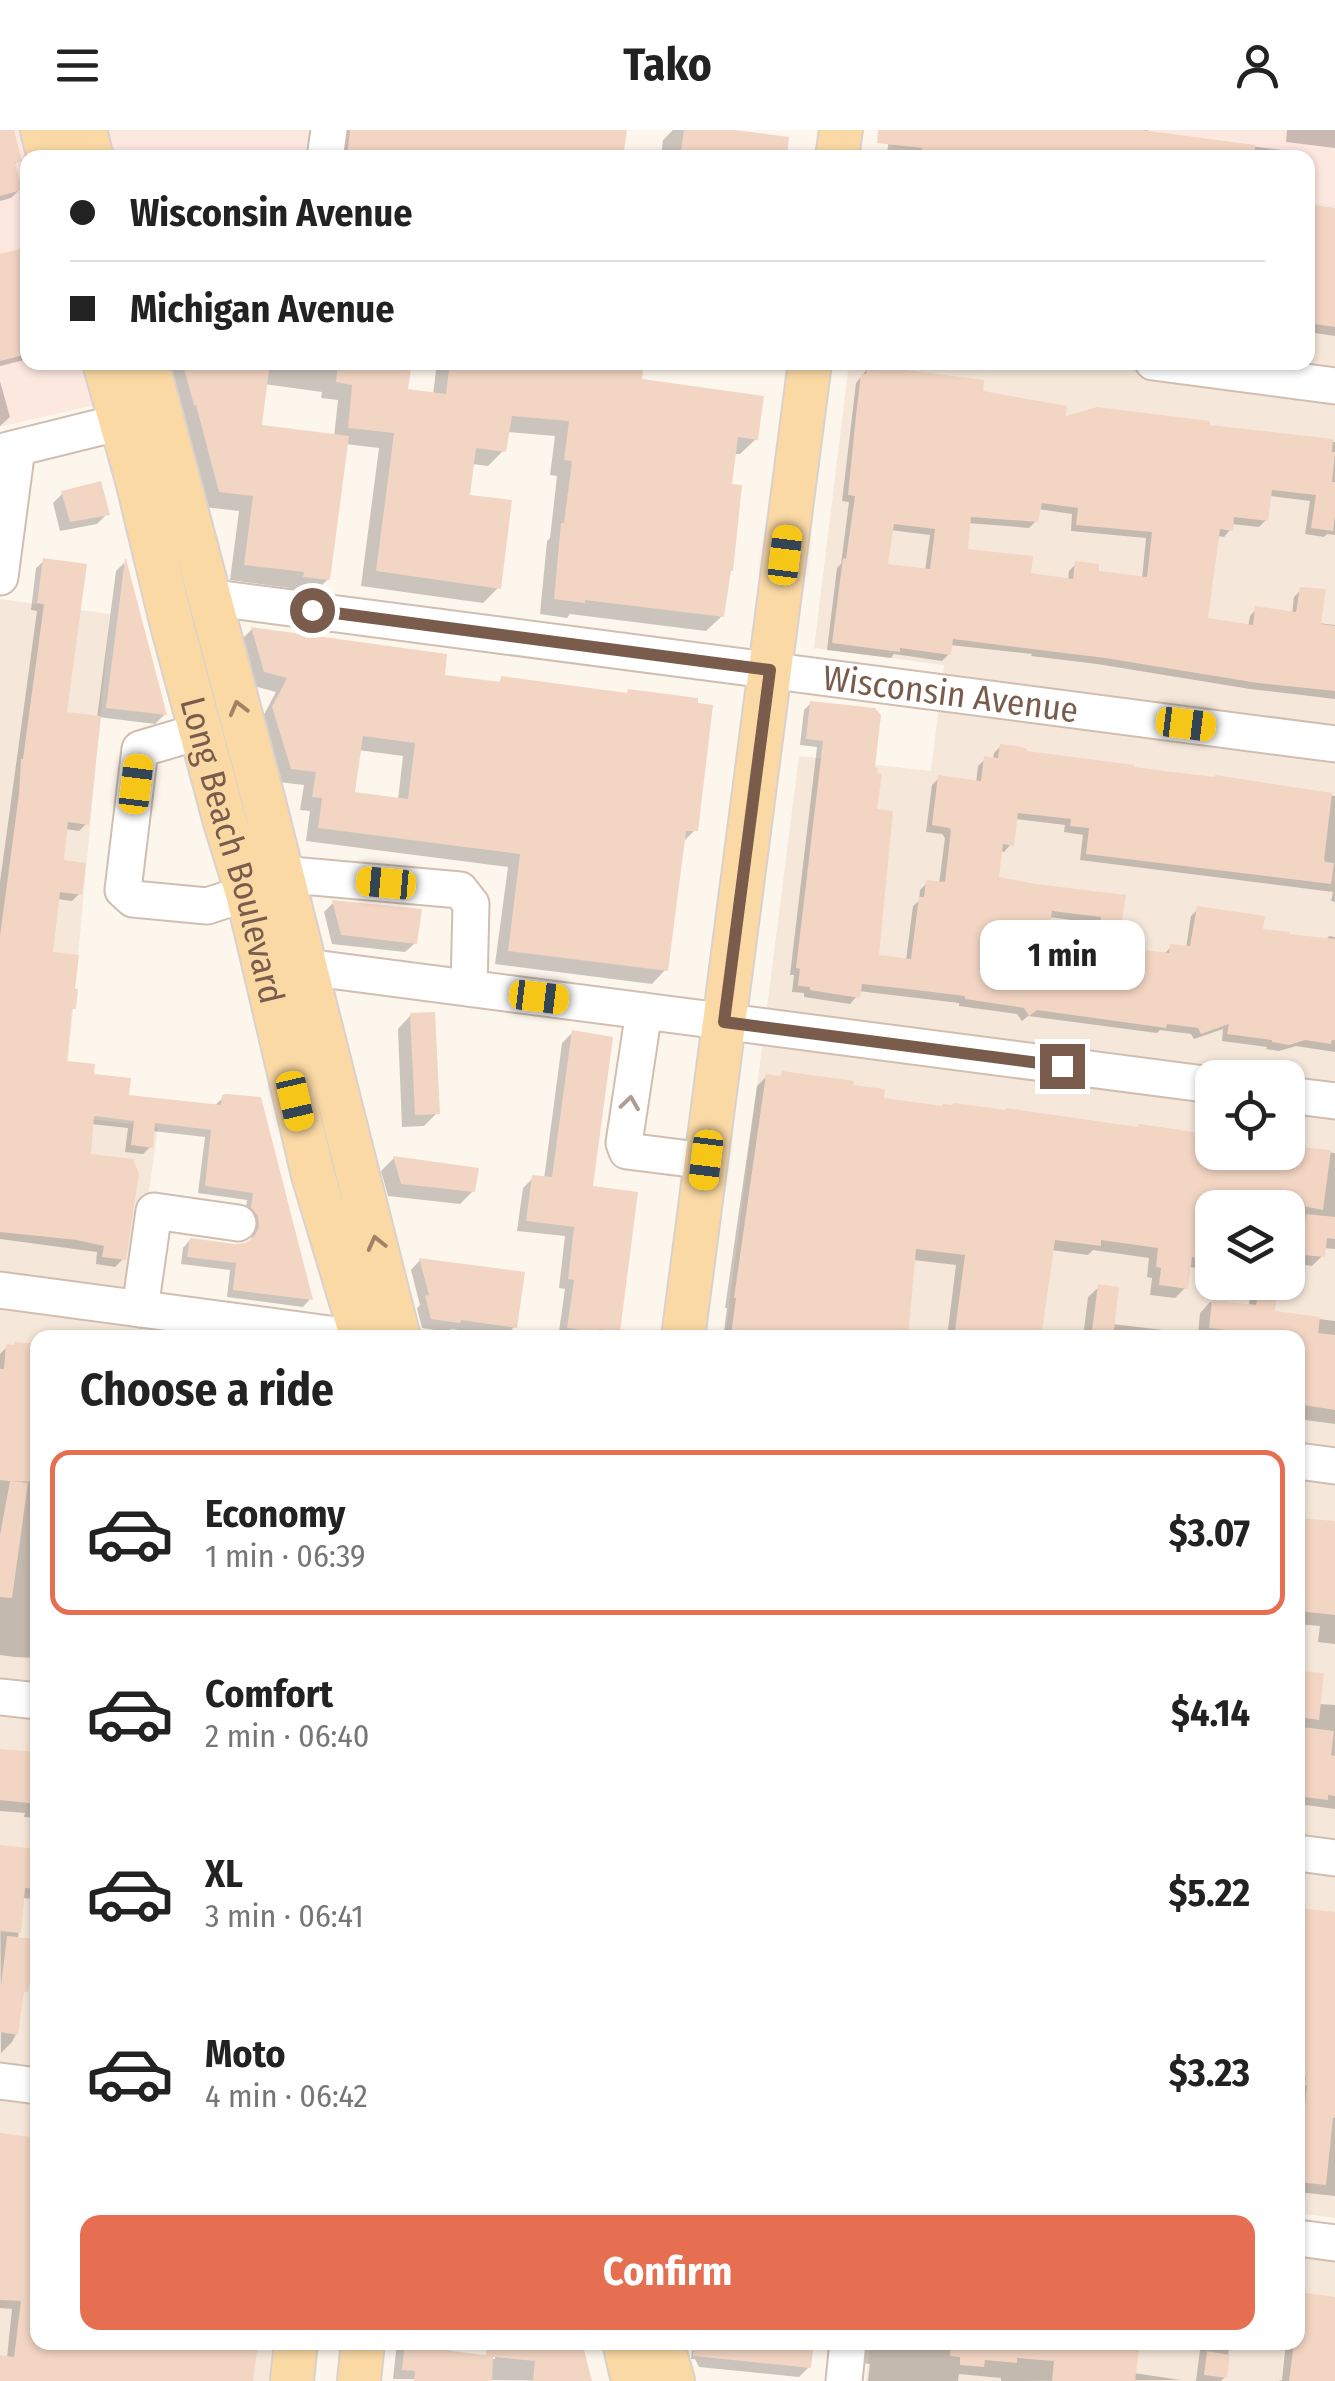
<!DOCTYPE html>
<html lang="en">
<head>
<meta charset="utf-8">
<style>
	:root { --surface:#fff; --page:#f2f2f2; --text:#222; --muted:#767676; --line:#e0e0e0; --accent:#e76f51 }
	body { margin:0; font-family:"Fira Sans Condensed",sans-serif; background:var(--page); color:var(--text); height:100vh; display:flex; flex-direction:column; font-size:38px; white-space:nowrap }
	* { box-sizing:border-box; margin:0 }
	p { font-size:32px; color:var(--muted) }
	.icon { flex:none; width:55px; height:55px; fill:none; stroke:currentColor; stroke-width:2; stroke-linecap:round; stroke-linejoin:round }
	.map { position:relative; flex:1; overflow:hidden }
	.details { position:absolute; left:30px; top:1200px; width:1275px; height:1020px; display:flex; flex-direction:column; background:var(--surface); border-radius:20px; box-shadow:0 2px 8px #0004 }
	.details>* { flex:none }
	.banner { position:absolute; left:20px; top:20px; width:1295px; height:220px; border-radius:20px; box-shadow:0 2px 8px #0004; display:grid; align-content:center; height:220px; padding:0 50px; background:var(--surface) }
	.controls { position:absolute; left:1195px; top:930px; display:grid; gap:20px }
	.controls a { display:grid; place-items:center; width:110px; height:110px; border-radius:20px; background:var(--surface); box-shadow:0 2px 8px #0004; font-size:50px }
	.end { position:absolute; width:45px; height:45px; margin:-22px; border:12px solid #7a5c4d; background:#fff; box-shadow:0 0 0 5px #fff }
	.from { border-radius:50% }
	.bubble { position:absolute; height:70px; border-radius:20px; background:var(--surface); box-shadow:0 2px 8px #0004; font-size:32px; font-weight:700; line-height:70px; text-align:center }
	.car { position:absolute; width:30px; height:60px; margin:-30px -15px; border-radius:12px; box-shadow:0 0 8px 2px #0007; background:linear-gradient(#f5c518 24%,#345 0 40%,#f5c518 0 76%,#345 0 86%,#f5c518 0) }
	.banner b { display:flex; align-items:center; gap:35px; height:95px; font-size:38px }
	.banner b+b { border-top:2px solid var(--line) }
	.banner i { width:25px; height:25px; background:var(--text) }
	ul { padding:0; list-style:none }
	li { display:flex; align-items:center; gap:30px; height:165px; margin:0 20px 15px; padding:0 30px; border:5px solid transparent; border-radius:20px }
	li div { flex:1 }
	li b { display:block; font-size:38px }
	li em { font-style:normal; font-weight:700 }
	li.on { border-color:var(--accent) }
	li>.icon { width:90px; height:90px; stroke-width:1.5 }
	h2 { padding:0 50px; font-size:45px; line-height:120px }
	.primary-button { display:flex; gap:20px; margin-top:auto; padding:20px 50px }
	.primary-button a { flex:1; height:115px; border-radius:20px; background:var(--accent); color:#fff; font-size:40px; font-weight:700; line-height:115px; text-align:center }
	header { display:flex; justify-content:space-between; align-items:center; height:130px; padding:0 50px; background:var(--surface); font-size:45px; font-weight:700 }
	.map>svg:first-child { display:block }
	.residential { fill:#f5e8da; fill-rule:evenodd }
	.commercial { fill:#fde8e0 }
	.shadow { fill:#0003; fill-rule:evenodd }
	.building { fill:#f3d5c3; fill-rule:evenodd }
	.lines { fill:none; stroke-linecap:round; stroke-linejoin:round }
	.minor-casing { stroke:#d1beb0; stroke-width:39 }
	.major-casing { stroke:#dad1cd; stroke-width:46 }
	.minor { stroke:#fff; stroke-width:35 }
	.major { stroke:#fbd9a5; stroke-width:42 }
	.oneway { stroke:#a18267 }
	.oneway2 { stroke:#af9d94 }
	.route { stroke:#7a5c4d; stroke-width:12 }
	.labels { text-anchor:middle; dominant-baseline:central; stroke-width:10; stroke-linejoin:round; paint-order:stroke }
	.street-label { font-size:35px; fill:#7a5c4d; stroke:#fffaf3 }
</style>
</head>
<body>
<header><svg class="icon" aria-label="menu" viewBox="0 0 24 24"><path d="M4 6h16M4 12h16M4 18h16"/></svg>Tako<svg class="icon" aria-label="person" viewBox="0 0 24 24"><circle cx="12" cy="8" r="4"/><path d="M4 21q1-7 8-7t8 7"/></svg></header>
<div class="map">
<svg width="1335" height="2251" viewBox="0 0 1335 2251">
	<rect width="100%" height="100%" fill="#fdf6ec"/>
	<g class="residential">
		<path d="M1308 71 1335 75V2088L1298 2083V1208H725L799 626 931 641 944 535 814 518 849 233 1308 232ZM1212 948H1288V1022H1212ZM1212 1078H1288V1152H1212Z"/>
		<path d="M0 469 110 484 63 986 158 997 135 1161 0 1141Z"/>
		<path d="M0 1176 213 1207 38 1208 37 1554 0 1549Z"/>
		<path d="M0 1582 37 1587 38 2212 278 2213 274 2251H0Z"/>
		<path d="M1298 2127 1335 2132V2251H866L870 2213 1298 2212Z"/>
	</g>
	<g class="commercial">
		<path d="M0 0H539L536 27 28 28V232L91 233 102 273 0 297Z"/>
		<path d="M894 0H1335V75L1308 71V28H969L892 17Z"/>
	</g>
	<g class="shadow">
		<path d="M0 0H11L19 30 13 36 20 59 11 68 0 71Z"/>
		<path d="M341 0H624L621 28H337Z"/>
		<path d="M673 0H736V3L784 28H664L661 26 663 10Z"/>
		<path d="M890 0H1148V3L1290 21 1289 28H913L887 24Z"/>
		<path d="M1287 0H1335V18L1286 12Z"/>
		<path d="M1308 76 1335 79V206L1308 202Z"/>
		<path d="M28 119V229L0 236V126Z"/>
		<path d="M166 232H409L406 261 433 265 437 232H642L639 251 756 309 740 324H733L722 486 706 501 570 484 567 488 540 484 547 411 550 408 557 346 550 345 555 306 507 302 503 321 488 336 472 334 467 367 498 458 483 473 361 456 379 318 345 314 328 449 312 465 289 462V458L230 450 239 381 204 377ZM264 254 322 262 321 268 338 270 334 307 259 297Z"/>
		<path d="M868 238 980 263 1063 290 1207 297 1335 312V405L1327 404 1324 407 1305 404 1310 371 1269 366 1266 390 1259 397 1231 394 1230 400 1224 407 1217 406 1205 490 1248 497 1250 486 1256 479 1292 484 1294 467 1301 460 1318 493 1335 495V569L1250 559 1097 534 1031 526 1032 524 950 515 949 524 942 531 894 524 891 528 827 520 837 438 841 434 849 372 842 371 856 253ZM1038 379 1072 384 1071 401 1146 408 1142 449 1096 443 1076 434 1069 441 1068 451 1028 446 965 421 968 393 1029 398 1036 391ZM890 400 930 405 925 441 886 436Z"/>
		<path d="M0 251 10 287 0 296Z"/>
		<path d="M63 363 107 384 97 394 60 401 53 373Z"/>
		<path d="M44 431 65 584 97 588 116 441 124 433 164 585 155 594 98 587 86 694 79 701 65 699 62 732 80 763 72 771 57 769 50 825 74 878 69 882 64 933 126 967 215 975 224 967 310 1169 303 1177 227 1167 230 1140 181 1134 183 1118 190 1110 235 1117 249 1113 252 1107 251 1094 245 1085 247 1070 198 1063 205 1007 152 1001 150 1017 143 1024 125 1022 128 998 91 994 89 1026 123 1129 115 1137 96 1134 97 1122 0 1109V752L37 481 31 480 36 438Z"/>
		<path d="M252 499 442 547 497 554 502 549 695 575 696 699 682 713 665 840 652 854 495 834 508 737 306 711 310 681 300 680 304 655 278 652 260 592 276 562 250 555 239 512ZM358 620 403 626 398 670 352 664Z"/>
		<path d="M811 573 872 640 876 827 906 830 913 776 919 771 920 760 927 753 939 754 945 708 942 704 926 702 932 655 939 648 976 653 978 636 985 629 993 630 994 623 1001 616 1024 624 1335 666V772L1331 771 1333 762 1080 730 1083 705 1064 702 1065 695 1015 689 1011 714 1004 722 1000 721 996 749 1123 767 1116 819 1163 825 1171 817 1186 818 1191 786 1198 779 1260 801 1325 811 1329 806 1335 807V922L1296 916 1279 921 1266 919 1267 917 1222 911 1223 899 1194 909 1191 904 1160 900 1157 903 1028 886 1022 891 1017 884 959 876V873L858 861 857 866 850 874 804 867V863L792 862 794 845H790L817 617 800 615 804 580ZM1049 787 1095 793 1090 828 1045 821Z"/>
		<path d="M333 773 415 813 405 822 332 814 324 782Z"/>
		<path d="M411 885 437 983 424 996 402 997 398 899Z"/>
		<path d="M573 902 591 1058 618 1200 611 1208H558L565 1159 559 1158 565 1106 517 1101 523 1058 533 1048 544 1049 562 913Z"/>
		<path d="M783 944 850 957 881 970 1137 999 1140 997 1212 1008V1022H1288V1018L1335 1023V1119L1324 1118 1322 1126 1312 1136 1288 1132V1078H1212V1131L1205 1139 1188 1137 1185 1158 1175 1168 1150 1165 1152 1148 1147 1147 1149 1128 1093 1120 1088 1125 1051 1120 1038 1207 1042 1208H947L956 1135 913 1130 906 1208H723L727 1178H725L757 956 767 946 779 948Z"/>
		<path d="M394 1028 473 1061 460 1074 388 1066 381 1041Z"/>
		<path d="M420 1130 515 1196 505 1206 451 1199 448 1202 422 1198 417 1178 420 1175 411 1140Z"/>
		<path d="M1099 1157 1112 1194 1198 1204 1200 1183 1210 1172 1248 1177 1250 1170 1260 1160 1272 1183 1335 1191V1294L1298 1289V1208H1083L1088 1167Z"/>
		<path d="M38 1216V1528L15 1527 0 1525V1224L7 1217Z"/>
		<path d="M1298 1388 1335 1393V1514L1318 1512 1320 1496 1298 1494Z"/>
		<path d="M1302 1543 1319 1574 1335 1575V1679L1298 1674V1548Z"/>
		<path d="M0 1622 38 1624V1688L24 1687 25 1683 0 1681Z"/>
		<path d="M0 1718 38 1722V1769L21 1768 18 1810 25 1861 21 1865 16 1904 12 1912 1 1923Z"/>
		<path d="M1298 1779 1335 1784V2066L1298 2062Z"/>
		<path d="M0 2003 38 2011V2111L32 2117 28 2147 38 2212 251 2251H0V2228H7L12 2179 0 2178Z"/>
		<path d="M1298 2165 1335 2171V2251H1278L1282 2250 1286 2212H1298Z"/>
		<path d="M397 2212H450L448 2223 495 2229 496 2217 501 2212 590 2251 393 2249Z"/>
		<path d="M693 2212H812L809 2237 799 2247 699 2237 695 2229H691Z"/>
		<path d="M864 2212H1137L1134 2243 1180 2250 1001 2251V2248L959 2244 958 2251H868L870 2234 861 2233Z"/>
		<path d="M1201 2212H1230L1225 2247 1221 2251H1196Z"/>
	</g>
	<g class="building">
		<path d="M0 0H14L22 31 15 33 22 60 0 66Z"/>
		<path d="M350 0H627L623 28H347Z"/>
		<path d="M684 0H735L789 7 787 28H680Z"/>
		<path d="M878 0H1142L1255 15V28H920L922 18 877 13Z"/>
		<path d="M1308 74 1335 78V197L1308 193Z"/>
		<path d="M28 117V224L0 231V124Z"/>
		<path d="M182 232H270L262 295 349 306 330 450 303 447 304 442 244 435 253 366 219 362 196 275H194Z"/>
		<path d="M338 232H412L408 259 446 264 450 232H644L642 249 764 266 758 310 738 307 732 354 742 355 733 441H731L724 487 585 470V473L554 469 561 393H564L572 331 564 330 569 291 512 286 506 322 476 318 470 365 512 370 501 459 376 441 394 303 348 298 352 255 336 252Z"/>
		<path d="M868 235 984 250 983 261 1067 276 1066 286 1097 277 1210 291V295L1333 309 1332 322H1335L1332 352H1335V385L1333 401 1311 398 1316 365 1272 360 1268 391 1234 387 1233 401 1220 399 1208 488 1253 495 1255 476 1296 482 1300 457 1326 459 1321 494 1335 496V561L1258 553 1105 528 953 509 951 525 900 518V522L832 513 843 428 846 429 855 366 848 365 856 285 861 244H866ZM1042 373 1078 378 1076 395 1152 402 1147 447 1099 441V434L1075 431 1073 449 1031 443 1033 426 968 419 971 387 1038 392ZM894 394 935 399 930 439 888 434Z"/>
		<path d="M101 351 110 385 70 392 61 361Z"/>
		<path d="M43 428 87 434 67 582 101 586 89 695 68 692 64 730 86 733 82 765 60 762 53 822 79 825 75 859H78L76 879H72L67 931 95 934 94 944 131 948 129 965 221 975 222 965 226 964 261 967 313 1170 233 1160 236 1133 187 1127 190 1108 235 1114 245 1113 254 1107 259 1097 258 1086 251 1077 253 1063 205 1056 211 1000 155 993 153 1018 131 1015 134 991 94 986 91 1024 133 1029 139 1044 126 1130 102 1127 104 1116 77 1110 0 1102V806L19 664 21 629H23L44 474 37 473Z"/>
		<path d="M125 429H126L167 585 106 578Z"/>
		<path d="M251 497 447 524 445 545 500 552 501 546 627 563 628 559 698 568V573L713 575 698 701H686L668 841 508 821 520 724 318 698 322 668 312 667 316 642 291 639 272 577 287 548 264 542ZM363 606 415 613 408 669 355 662Z"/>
		<path d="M810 571 875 578 881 585 875 637 878 638 877 643 882 644 877 679 893 681 879 825 911 829 919 767H924L926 750 945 752 951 700 949 698 932 695 938 645 981 651 984 626 998 628 1000 614 1018 616 1027 619V621L1134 635V637L1173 642 1215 647V645L1332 663 1324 730 1326 732 1334 733 1331 754 1086 724 1089 698 1070 696 1071 689 1018 683 1014 716 1003 714 999 747 1036 754 1126 765 1118 817 1169 823 1170 814 1190 816 1197 776 1265 786 1263 799 1289 802V804L1335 809V910H1332L1331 914 1305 910 1289 915 1272 912V910L1227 904 1229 894 1201 904 1198 898 1167 894 1166 898 1037 880 1029 886 1024 878 965 869V866L899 858 862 854 860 868 810 860V857L798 856 800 839 796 838 823 611 806 609ZM1052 781 1101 787 1095 826 1047 819Z"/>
		<path d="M332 770 422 779 417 814 341 805Z"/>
		<path d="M435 882 440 984 415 985 410 883Z"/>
		<path d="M572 900 613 907 593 1056 638 1062 620 1202 599 1199 598 1202 567 1198 574 1150 568 1149 574 1097 526 1091 532 1045 552 1047Z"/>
		<path d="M782 941 854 951 853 955 885 959 884 968 942 976 943 974 952 975 954 973 1006 980V978L1138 997 1139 994 1194 1002 1205 1005V1022H1288V1016L1331 1020 1323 1080 1243 1064 1242 1075 1224 1073 1223 1078H1212V1130L1192 1127 1188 1159 1159 1155 1161 1138 1156 1137 1158 1118 1101 1110V1116L1055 1110 1041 1208H954L965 1125 916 1119 908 1208 731 1206 736 1168H734L766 944 781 946Z"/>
		<path d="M393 1026 479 1038 475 1062 401 1054Z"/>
		<path d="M1306 1084 1335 1087V1109L1327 1108 1325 1127 1304 1125 1305 1118H1302Z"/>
		<path d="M419 1128 525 1142 517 1198 461 1190 460 1193 431 1189 425 1166 429 1165Z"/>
		<path d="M1098 1154 1119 1157 1113 1208H1091Z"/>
		<path d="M1259 1157 1278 1160 1275 1181 1320 1187 1318 1203 1335 1205V1280L1298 1274V1208H1267L1252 1205V1203L1209 1198 1212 1170 1256 1175Z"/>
		<path d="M15 1212 38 1214V1352L11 1351 28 1353 12 1468 0 1467V1405L10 1351 0 1350V1239H4L6 1214 14 1215Z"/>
		<path d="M1298 1388 1335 1391V1485L1298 1481Z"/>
		<path d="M1301 1541 1324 1543 1319 1590 1298 1587Z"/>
		<path d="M1302 1597 1334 1601 1331 1625 1335 1626V1666L1328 1665V1670L1304 1667 1305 1662 1298 1661Z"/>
		<path d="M0 1619 36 1622 38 1674 0 1670Z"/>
		<path d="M0 1715 38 1719V1759L25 1758 21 1803 0 1801Z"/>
		<path d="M1298 1778 1335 1782V1988H1333L1326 2055 1298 2052V2013L1301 2014 1307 1955H1305L1306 1946 1298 1945Z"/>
		<path d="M7 1806 34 1809 31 1855 29 1854 28 1862H24L18 1905 0 1902V1864Z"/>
		<path d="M0 2003 38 2008V2105L32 2140H38V2212H258L253 2251H0V2225L14 2227 21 2171 0 2170Z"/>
		<path d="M1298 2162 1335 2167V2251H1289L1294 2212H1298Z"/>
		<path d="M405 2212H452L451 2221 486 2225 487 2212H582L592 2251H533L535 2231 493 2227 492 2251H414L415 2241 402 2240Z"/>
		<path d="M694 2212H814L811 2238 693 2226Z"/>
		<path d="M951 2212H1140L1135 2251H1052L1054 2231 1017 2228V2233L985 2230 984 2237 960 2235V2227L950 2226Z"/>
		<path d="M1207 2221 1230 2225 1227 2248 1204 2245Z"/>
	</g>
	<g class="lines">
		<defs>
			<g id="minor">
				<path d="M325 28 329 0"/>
				<path d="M1153 232 1335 256"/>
				<path d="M0 322 121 292"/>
				<path d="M0 447 17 318"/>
				<path id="s1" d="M207 467 1335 614"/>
				<path d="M201 601 140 619 123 760 133 769 207 776 247 763"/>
				<path d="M280 744 460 760 471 774 469 858"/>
				<path d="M306 837 1212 955"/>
				<path d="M644 881 624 1013 627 1021 706 1031"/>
				<path d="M1288 965 1335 971"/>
				<path d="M0 1160 359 1208"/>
				<path d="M140 1179 154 1081 238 1093"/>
				<path d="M1298 1331 1335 1336"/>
				<path d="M0 1567 38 1571"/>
				<path d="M1298 1723 1335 1728"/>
				<path d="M0 1951 38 1956"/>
				<path d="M1298 2108 1335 2113"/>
				<path d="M844 2251 848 2212"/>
			</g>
			<g id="major">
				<path d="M42 0 49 28"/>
				<path d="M85 0 92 28"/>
				<path d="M837 28 841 0"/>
				<path id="s2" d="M104 232 137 350 171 491 225 692 247 763 313 1045 362 1208"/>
				<path d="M147 232 264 672 399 1208"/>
				<path d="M683 1208 810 232"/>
				<path d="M624 2212 633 2251"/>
				<path d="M662 2212 673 2251"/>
				<path d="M292 2251 296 2212"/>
				<path d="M359 2251 363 2212"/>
			</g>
		</defs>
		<use href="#minor" class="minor-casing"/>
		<use href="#major" class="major-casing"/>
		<use href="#minor" class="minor"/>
		<use href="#major" class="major"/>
	</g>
	<defs><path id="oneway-chevron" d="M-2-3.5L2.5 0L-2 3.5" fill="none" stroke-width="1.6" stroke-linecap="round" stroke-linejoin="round" transform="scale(2.5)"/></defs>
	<g class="oneway">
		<use href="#oneway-chevron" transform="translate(238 578) rotate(-105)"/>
		<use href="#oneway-chevron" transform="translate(376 1113) rotate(-104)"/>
	</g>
	<use class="oneway2" href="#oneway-chevron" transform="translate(630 973) rotate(-82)"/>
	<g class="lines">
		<path class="route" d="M312 480 770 540 724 892 1062 936"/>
	</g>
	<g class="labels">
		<g class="street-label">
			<text stroke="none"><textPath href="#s1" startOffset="750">Wisconsin Avenue</textPath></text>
			<text stroke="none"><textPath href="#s2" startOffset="505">Long Beach Boulevard</textPath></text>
		</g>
	</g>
</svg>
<div class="controls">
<a><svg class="icon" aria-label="locate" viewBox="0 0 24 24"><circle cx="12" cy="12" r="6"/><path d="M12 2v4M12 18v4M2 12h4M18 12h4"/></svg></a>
<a><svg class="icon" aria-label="layers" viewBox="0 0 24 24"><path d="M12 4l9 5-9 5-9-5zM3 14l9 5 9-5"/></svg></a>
</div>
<i class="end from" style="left:312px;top:480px"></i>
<i class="end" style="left:1062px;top:936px"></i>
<div class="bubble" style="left:980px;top:790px;width:165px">1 min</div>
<i class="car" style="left:785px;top:425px;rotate:7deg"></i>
<i class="car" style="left:1186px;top:594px;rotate:97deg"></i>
<i class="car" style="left:136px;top:654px;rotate:7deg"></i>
<i class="car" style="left:386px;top:753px;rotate:275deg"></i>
<i class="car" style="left:539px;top:867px;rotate:97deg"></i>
<i class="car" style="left:295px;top:971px;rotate:167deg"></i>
<i class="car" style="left:706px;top:1030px;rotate:187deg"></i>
<div class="banner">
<b><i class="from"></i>Wisconsin Avenue</b>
<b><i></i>Michigan Avenue</b>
</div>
<section class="details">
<h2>Choose a ride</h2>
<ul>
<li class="on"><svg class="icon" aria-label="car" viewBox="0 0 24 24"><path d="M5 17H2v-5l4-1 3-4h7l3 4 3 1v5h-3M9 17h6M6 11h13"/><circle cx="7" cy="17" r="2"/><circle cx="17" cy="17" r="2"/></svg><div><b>Economy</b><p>1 min · 06:39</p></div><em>$3.07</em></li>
<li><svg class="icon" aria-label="car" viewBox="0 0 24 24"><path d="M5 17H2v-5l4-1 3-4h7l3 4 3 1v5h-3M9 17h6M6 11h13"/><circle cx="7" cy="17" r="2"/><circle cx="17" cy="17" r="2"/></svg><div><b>Comfort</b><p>2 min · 06:40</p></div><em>$4.14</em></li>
<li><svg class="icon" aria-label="car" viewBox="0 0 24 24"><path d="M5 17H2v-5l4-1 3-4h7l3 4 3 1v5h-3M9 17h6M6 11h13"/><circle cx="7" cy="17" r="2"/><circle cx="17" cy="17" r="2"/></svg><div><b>XL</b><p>3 min · 06:41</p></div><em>$5.22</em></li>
<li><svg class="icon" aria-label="car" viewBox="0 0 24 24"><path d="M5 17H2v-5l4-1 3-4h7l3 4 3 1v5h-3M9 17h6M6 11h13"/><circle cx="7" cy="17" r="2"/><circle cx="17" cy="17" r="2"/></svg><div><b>Moto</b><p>4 min · 06:42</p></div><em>$3.23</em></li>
</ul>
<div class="primary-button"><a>Confirm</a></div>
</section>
</div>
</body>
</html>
